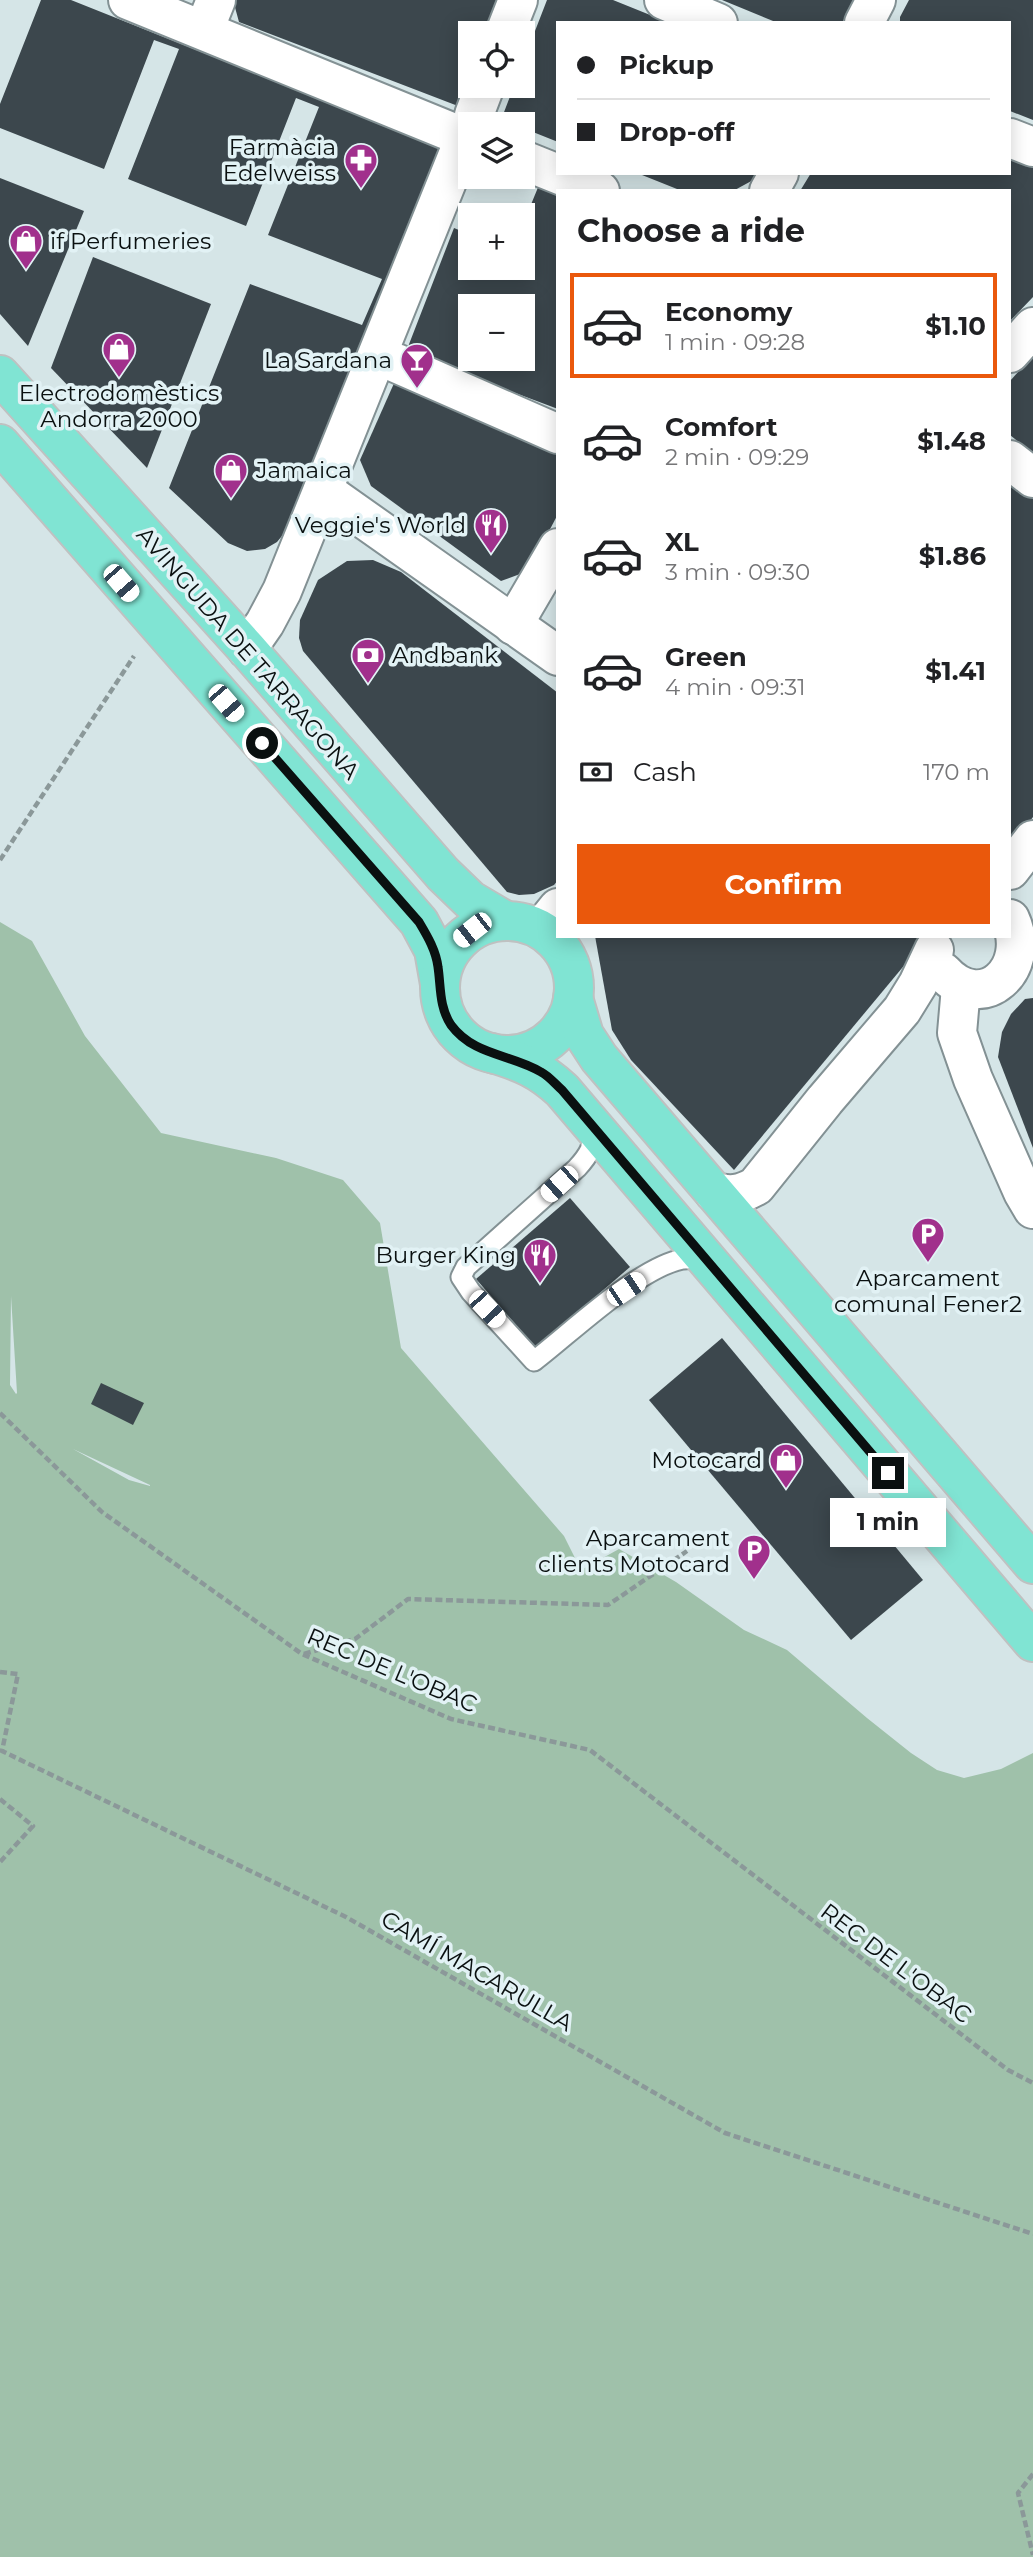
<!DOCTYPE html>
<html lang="en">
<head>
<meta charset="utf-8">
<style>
	:root { --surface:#fff; --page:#f6f6f6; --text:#202124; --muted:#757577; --line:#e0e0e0; --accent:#ea580c }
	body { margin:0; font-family:Montserrat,sans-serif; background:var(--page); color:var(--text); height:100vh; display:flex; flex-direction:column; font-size:26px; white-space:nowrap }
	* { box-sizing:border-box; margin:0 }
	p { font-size:23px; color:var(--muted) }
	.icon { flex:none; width:38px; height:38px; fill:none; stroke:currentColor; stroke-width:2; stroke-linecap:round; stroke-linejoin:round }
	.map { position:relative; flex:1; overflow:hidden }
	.drawer { position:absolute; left:556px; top:189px; width:455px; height:749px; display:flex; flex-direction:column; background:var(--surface); border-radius:0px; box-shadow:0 4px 18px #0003 }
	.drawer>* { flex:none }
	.banner { position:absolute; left:556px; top:21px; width:455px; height:154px; border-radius:0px; box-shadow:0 4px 18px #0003; display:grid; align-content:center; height:154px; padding:0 21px; background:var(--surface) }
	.buttons { position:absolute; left:458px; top:21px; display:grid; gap:14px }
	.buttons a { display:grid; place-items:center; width:77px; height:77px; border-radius:0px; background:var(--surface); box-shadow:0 4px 18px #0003; font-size:35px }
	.end { position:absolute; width:32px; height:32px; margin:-16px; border:9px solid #0a1010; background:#fff; box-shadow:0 0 0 4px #fff }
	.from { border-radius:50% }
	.bubble { position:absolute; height:49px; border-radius:0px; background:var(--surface); box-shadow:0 4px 18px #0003; font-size:23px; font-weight:700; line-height:49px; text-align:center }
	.car { position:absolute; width:21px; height:42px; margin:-21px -10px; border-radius:9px; box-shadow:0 0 5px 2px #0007; background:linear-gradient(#fff 24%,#345 0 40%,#fff 0 76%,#345 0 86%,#fff 0) }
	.banner b { display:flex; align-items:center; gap:24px; height:66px; font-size:26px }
	.banner b+b { border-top:2px solid var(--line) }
	.banner i { width:18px; height:18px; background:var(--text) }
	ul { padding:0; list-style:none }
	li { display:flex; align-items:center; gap:21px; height:105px; margin:0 14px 10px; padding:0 7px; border:4px solid transparent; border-radius:0px }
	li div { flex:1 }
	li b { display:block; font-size:26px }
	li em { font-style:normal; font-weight:700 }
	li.active { border-color:var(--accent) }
	li>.icon { width:63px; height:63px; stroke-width:1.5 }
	h2 { padding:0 21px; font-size:32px; line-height:84px }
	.pay { display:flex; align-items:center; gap:18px; height:77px; padding:0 21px; font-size:26px }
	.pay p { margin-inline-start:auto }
	.button { display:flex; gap:14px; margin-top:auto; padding:14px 21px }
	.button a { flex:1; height:80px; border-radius:0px; background:var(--accent); color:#fff; font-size:28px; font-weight:700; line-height:80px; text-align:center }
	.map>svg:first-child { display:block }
	.green { fill:#9fc1aa; fill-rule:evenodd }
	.building { fill:#3c474d; fill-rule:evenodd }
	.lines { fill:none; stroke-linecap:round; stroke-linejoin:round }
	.lane-casing { stroke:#839194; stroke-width:23 }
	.street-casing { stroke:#839194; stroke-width:42 }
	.highway-casing { stroke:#bfc1c1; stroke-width:42 }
	.path { stroke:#8b9899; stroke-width:4.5; stroke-dasharray:7 3.5; stroke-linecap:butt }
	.lane { stroke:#fff; stroke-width:19 }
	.street { stroke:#fff; stroke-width:38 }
	.highway { stroke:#80e4d3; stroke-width:38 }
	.route { stroke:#0a1010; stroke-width:9 }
	.labels { text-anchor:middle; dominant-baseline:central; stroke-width:7; stroke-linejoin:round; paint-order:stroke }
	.poi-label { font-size:23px; fill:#0a1010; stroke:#e2f2f5; text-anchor:end }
	.street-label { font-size:23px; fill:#0a1010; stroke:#e2f2f5 }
</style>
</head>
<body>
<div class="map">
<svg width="1033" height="2557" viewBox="0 0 1033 2557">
	<rect width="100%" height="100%" fill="#d5e5e7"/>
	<path class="green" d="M0 922 32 941 85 1036 161 1133 276 1158 343 1180 380 1223 401 1348 564 1536 581 1570 619 1549 676 1582 744 1630 787 1650 867 1718 911 1753 937 1770 964 1778 1001 1769 1033 1753V2557H0ZM11 1296 17 1393 16 1394 10 1385ZM73 1449 150 1485V1486L129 1480Z"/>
	<g class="building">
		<path d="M41 0H71L442 148 286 531 277 542 265 549 247 551 228 543 169 488 250 284 362 325 382 279 268 235 319 107 296 98 246 226 128 179 179 49 154 40 104 169 0 128V104Z"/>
		<path d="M233 0H503L488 33H471V75L458 106 239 22Z"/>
		<path d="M547 0H613L670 23H558V142L523 128V124H513L501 120 514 86H523V62Z"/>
		<path d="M722 0H854L842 23H778Z"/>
		<path d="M909 0H1033V120L1010 111V23H900V17Z"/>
		<path d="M1010 158 1033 168V297L1010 321V191H800L811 173H1010Z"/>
		<path d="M637 173H758L755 179 733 191H682Z"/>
		<path d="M0 178 84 211 28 346 0 314Z"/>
		<path d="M539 185 558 194V409L406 352 454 228 471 235V268H523V224ZM471 306H523V359H471Z"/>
		<path d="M93 257 211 304 147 468 51 368Z"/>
		<path d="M1033 355V454L1010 435V381Z"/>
		<path d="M399 372 558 442V514L528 571 501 581 371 486 360 460Z"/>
		<path d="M1010 480 1033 497V817L1010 847Z"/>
		<path d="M373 560 401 572 558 693V880L554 885 534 894 519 895 507 892 303 651 299 638 300 620 318 580 347 561Z"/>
		<path d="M595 936H921L922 944 734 1170 631 1060 612 1030Z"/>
		<path d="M1033 998V1148L998 1057 1002 1032 1011 1014 1025 999Z"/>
		<path d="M570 1198 630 1267 536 1348 476 1279Z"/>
		<path d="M722 1338 923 1580 851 1640 649 1400Z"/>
		<path d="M101 1383 144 1403 133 1425 91 1404Z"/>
	</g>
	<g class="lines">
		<defs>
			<path id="lane" d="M591 1129C596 1145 588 1156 577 1168L466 1267 461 1277 471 1292 534 1361C572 1332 639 1267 683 1259 690 1258 698 1259 705 1259"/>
			<g id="street">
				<path d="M128 0 471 140"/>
				<path d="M664 0 718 23"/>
				<path d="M864 23 876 0"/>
				<path d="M204 30 216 0"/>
				<path d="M505 33 518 0"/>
				<path d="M474 115 485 86"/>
				<path d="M1010 138 1033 147"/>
				<path d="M523 160 600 191"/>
				<path d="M769 191 779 173"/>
				<path d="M1010 353 1033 327"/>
				<path d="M396 363 558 434"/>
				<path d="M1010 460 1033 478"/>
				<path d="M323 490 558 656"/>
				<path d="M513 625 558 548"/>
				<path d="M247 649 265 623 282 591 465 137"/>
				<path d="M1010 870 1033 840"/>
				<path d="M541 929 558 908"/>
				<path d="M943 972C983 1016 1033 968 1010 919"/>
				<path d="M961 987 957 1033 973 1079 1023 1192 1033 1209"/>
				<path d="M714 1192C731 1196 740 1195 756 1186L825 1100 902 1010 918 984 934 950"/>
			</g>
			<g id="highway">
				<path d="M0 375 247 649 443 874 470 900 504 920"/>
				<path d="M0 444 419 922 434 950 440 984"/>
				<circle cx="507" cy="988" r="67"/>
				<path d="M573 998 584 1035 599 1058 1033 1564"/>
				<path d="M492 1053C522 1062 539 1069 562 1090L1033 1642"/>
			</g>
		</defs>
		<use href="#lane" class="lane-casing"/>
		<use href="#street" class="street-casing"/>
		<use href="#highway" class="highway-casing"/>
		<g class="path">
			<path d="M0 860 134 656"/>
			<path d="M0 1413 102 1512 302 1654 451 1719 590 1750 1008 2070 1033 2083"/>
			<path d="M304 1654 355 1639 408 1599 608 1605 687 1551"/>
			<path d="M0 1672 18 1674 2 1751 346 1917 725 2133 1033 2234"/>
			<path d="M0 1799 33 1826 0 1862"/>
			<path d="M1033 2474 1018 2493 1033 2555"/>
		</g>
		<use href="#lane" class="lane"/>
		<use href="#street" class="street"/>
		<use href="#highway" class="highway"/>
	</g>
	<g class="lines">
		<path class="route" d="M262 743 419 922C428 937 436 951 438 967 441 987 439 1007 451 1025 474 1056 511 1054 541 1072 549 1076 555 1084 562 1090L888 1473"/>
	</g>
	<defs>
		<symbol id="pharmacy-pin" viewBox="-11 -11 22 30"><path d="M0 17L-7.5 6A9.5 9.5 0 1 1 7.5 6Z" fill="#a1308c" stroke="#e2f2f5"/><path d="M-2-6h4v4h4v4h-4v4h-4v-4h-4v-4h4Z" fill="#fff"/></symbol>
		<symbol id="shop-pin" viewBox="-11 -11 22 30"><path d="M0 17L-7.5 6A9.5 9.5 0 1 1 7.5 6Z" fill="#a1308c" stroke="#e2f2f5"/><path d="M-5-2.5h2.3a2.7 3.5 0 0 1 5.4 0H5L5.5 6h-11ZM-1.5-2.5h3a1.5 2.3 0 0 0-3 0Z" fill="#fff"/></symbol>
		<symbol id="bar-pin" viewBox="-11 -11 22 30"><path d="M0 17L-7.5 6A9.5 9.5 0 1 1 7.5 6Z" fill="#a1308c" stroke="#e2f2f5"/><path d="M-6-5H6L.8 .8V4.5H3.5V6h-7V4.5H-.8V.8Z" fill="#fff"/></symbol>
		<symbol id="restaurant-pin" viewBox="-11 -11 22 30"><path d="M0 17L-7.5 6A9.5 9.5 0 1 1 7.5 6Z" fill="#a1308c" stroke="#e2f2f5"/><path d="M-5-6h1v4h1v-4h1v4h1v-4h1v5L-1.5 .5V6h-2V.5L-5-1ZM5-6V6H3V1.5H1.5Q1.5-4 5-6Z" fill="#fff"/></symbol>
		<symbol id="bank-pin" viewBox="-11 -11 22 30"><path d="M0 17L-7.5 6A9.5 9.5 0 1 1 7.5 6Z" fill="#a1308c" stroke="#e2f2f5"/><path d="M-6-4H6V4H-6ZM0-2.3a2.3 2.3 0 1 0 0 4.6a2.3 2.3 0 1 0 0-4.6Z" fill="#fff"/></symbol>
		<symbol id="parking-pin" viewBox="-11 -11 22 30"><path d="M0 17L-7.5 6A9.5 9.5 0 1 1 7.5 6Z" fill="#a1308c" stroke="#e2f2f5"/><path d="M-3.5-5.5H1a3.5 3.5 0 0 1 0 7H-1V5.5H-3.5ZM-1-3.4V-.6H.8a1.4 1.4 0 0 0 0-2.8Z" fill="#fff"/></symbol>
	</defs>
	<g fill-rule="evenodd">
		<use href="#pharmacy-pin" x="342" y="141" width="38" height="52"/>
		<use href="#shop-pin" x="7" y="222" width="38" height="52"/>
		<use href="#shop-pin" x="100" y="330" width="38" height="52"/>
		<use href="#bar-pin" x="398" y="341" width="38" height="52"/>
		<use href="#shop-pin" x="212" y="451" width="38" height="52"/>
		<use href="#restaurant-pin" x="472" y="506" width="38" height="52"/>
		<use href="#bank-pin" x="349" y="636" width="38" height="52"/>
		<use href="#parking-pin" x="909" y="1215" width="38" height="52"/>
		<use href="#restaurant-pin" x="521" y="1236" width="38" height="52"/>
		<use href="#shop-pin" x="767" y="1441" width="38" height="52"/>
		<use href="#parking-pin" x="735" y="1532" width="38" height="52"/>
	</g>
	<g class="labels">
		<g class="poi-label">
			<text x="336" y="147">Farmàcia<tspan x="336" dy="26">Edelweiss</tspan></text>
			<text x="50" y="241" text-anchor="start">if Perfumeries</text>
			<text x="392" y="360">La Sardana</text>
			<text x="119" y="393" text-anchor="middle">Electrodomèstics<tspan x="119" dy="26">Andorra 2000</tspan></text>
			<text x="256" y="470" text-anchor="start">Jamaica</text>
			<text x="466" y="525">Veggie's World</text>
			<text x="392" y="655" text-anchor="start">Andbank</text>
			<text x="516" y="1255">Burger King</text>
			<text x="928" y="1278" text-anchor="middle">Aparcament<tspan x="928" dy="26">comunal Fener2</tspan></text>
			<text x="762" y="1460">Motocard</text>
			<text x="730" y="1538">Aparcament<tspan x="730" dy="26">clients Motocard</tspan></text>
		</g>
		<g class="street-label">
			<text transform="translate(248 653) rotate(49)">AVINGUDA DE TARRAGONA</text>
			<text transform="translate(392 1670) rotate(23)">REC DE L'OBAC</text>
			<text transform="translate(896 1963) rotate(37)">REC DE L'OBAC</text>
			<text transform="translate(477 1971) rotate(30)">CAMÍ MACARULLA</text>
		</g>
	</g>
</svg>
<div class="buttons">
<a><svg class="icon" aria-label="locate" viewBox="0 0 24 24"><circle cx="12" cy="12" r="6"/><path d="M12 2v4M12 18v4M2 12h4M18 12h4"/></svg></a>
<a><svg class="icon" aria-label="layers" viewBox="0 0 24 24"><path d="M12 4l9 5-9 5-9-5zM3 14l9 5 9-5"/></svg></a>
<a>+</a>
<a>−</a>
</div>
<i class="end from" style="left:262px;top:743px"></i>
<i class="end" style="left:888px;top:1473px"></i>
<div class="bubble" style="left:830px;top:1498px;width:116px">1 min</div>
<i class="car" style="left:121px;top:583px;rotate:139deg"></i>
<i class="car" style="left:226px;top:703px;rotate:139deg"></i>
<i class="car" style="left:472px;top:930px;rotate:232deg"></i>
<i class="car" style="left:559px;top:1184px;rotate:228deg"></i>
<i class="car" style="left:626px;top:1289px;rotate:56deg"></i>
<i class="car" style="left:487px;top:1309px;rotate:137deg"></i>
<div class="banner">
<b><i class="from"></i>Pickup</b>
<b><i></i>Drop-off</b>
</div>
<section class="drawer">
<h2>Choose a ride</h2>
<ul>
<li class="active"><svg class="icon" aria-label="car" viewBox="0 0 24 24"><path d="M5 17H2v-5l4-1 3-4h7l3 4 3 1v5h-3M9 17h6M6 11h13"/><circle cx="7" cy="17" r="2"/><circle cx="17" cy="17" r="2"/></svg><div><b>Economy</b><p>1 min · 09:28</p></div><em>$1.10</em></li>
<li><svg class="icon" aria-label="car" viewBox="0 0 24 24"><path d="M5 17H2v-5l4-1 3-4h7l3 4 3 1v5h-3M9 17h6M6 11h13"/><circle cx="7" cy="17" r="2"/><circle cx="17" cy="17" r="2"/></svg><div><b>Comfort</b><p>2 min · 09:29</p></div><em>$1.48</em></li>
<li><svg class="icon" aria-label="car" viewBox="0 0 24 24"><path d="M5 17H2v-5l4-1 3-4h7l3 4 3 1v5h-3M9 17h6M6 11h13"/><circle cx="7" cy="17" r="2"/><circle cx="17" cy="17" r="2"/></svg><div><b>XL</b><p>3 min · 09:30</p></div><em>$1.86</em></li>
<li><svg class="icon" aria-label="car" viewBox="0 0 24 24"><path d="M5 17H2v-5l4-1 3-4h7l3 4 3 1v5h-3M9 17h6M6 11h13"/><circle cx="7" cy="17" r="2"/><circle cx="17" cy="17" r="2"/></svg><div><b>Green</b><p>4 min · 09:31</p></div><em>$1.41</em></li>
</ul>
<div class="pay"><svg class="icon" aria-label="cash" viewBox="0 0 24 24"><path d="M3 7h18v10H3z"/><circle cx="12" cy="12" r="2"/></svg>Cash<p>170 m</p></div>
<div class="button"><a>Confirm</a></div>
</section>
</div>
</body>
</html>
